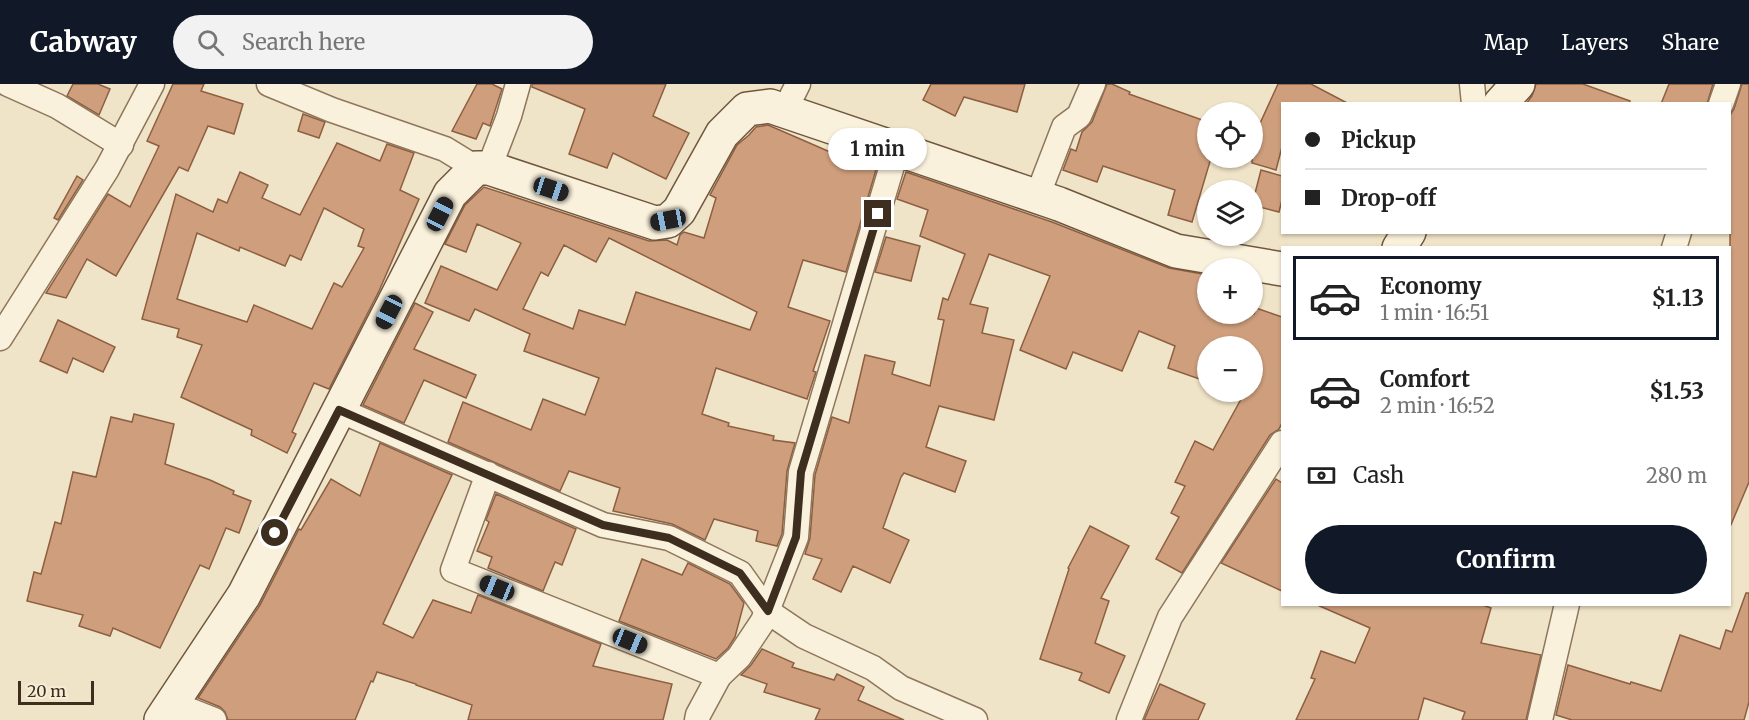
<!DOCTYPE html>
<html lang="en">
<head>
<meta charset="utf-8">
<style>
	:root { --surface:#fff; --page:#f2f2f2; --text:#222; --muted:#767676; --line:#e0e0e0; --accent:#111827 }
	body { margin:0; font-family:Merriweather,serif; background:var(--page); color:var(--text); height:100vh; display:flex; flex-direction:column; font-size:22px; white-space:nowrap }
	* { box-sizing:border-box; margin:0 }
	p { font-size:20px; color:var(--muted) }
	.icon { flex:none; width:33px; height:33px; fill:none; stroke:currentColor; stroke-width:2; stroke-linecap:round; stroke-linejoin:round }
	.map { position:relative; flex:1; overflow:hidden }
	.side { position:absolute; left:1281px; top:162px; width:450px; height:360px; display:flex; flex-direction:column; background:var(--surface); border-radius:0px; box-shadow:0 2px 4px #0004 }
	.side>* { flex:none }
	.hud { position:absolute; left:1281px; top:18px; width:450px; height:132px; border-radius:0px; box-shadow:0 2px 4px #0004; display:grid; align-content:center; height:132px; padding:0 24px; background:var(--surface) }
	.tools { position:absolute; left:1197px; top:18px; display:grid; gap:12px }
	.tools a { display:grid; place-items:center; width:66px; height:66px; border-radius:50%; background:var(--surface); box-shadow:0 2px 4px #0004; font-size:30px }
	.scale { position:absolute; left:18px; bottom:15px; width:76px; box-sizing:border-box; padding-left:6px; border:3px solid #3d2e20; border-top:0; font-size:16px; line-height:21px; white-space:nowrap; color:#3d2e20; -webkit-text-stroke:4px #f7eed8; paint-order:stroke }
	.end { position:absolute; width:27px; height:27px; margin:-14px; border:8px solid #3d2e20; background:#fff; box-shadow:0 0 0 3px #fff }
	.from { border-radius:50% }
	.bubble { position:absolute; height:42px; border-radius:21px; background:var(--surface); box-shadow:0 2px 4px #0004; font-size:20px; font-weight:700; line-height:42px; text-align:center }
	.car { position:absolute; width:18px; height:36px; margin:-18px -9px; border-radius:8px; box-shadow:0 0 4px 2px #0007; background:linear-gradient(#222 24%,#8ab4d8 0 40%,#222 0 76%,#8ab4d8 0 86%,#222 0) }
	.hud b { display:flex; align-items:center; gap:21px; height:57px; font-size:22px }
	.hud b+b { border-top:2px solid var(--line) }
	.hud i { width:15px; height:15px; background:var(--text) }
	ul { padding:10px 0 0; list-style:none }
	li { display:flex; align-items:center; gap:18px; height:84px; margin:0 12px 9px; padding:0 12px; border:3px solid transparent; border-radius:0px }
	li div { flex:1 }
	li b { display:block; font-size:22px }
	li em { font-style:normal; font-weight:700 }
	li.current { border-color:var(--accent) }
	li>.icon { width:54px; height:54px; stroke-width:1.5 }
	.pay { display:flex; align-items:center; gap:15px; height:66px; padding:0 24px; font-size:22px }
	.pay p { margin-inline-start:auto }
	.action { display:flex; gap:12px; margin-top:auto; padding:12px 24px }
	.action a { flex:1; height:69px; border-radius:36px; background:var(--accent); color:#fff; font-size:24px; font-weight:700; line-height:69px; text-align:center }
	header { display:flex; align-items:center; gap:36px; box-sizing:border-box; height:84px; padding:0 30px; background:var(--accent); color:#fff }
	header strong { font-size:28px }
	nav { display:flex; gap:33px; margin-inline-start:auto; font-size:21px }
	.search { width:420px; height:54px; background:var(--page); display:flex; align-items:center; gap:15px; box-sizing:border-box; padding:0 21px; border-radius:33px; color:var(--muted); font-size:22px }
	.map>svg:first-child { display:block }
	.building { fill:#cf9f7d; stroke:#8d5f41; stroke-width:1.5; fill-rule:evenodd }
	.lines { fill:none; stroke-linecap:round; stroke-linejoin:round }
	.street-casing { stroke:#8d765c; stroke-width:27 }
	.secondary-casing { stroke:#6f573f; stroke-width:36 }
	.street { stroke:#faf1dc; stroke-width:24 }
	.secondary { stroke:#faf1dc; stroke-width:33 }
	.route { stroke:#3d2e20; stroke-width:8 }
</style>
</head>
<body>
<header>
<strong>Cabway</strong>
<div class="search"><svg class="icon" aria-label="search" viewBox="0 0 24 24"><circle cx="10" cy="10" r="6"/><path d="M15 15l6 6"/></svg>Search here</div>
<nav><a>Map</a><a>Layers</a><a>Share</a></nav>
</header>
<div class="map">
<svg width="1749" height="636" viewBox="0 0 1749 636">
	<rect width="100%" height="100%" fill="#f0e4c8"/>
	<g class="building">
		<path d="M73 0H98L110 5 99 31 67 12Z"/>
		<path d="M173 0H204L201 7 243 20 234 50 208 42 188 87 179 83 116 192 87 175 66 214 46 209 108 110 130 123 159 62 147 57Z"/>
		<path d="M477 0H492L502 5 490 42 483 39 476 55 452 47Z"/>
		<path d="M532 0H666L653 32 689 49 666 95 613 69 607 84 569 70 585 25 532 3Z"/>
		<path d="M931 0H1025L1017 28 964 13 955 32 923 16Z"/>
		<path d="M1107 0H1112L1130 8 1129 10 1208 38V74H1211L1192 138 1168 131 1175 106 1103 82 1097 98 1063 86 1071 65 1076 67 1082 48 1092 38Z"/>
		<path d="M1278 0H1311L1349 20H1282V63L1276 86 1252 79V57Z"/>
		<path d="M1536 0H1583L1630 17 1629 20H1526L1532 12Z"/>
		<path d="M1669 0H1713L1707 20H1661Z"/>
		<path d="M1742 0H1749V398L1730 443V31L1734 25Z"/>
		<path d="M303 30 325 38 319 54 298 47Z"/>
		<path d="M768 41 837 71 840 65 878 79 846 188 803 176 788 223 830 237 813 287 816 288 807 315 716 284 702 330 729 339 728 342 774 352 773 356 795 359 787 387 782 450 777 462 756 457 758 447 714 435 705 456 672 440 613 427 620 404 569 387 560 407 448 358 463 318 531 346 543 315 585 331 599 294 524 267 530 250 475 225 469 237 425 219 441 182 497 206 521 159 477 140 466 168 445 160 465 121 484 103 649 157 667 156 677 161 680 151 684 148 704 154 716 114 710 111 737 61 749 51 756 43ZM609 154 757 228 750 246 636 208 625 241 579 226 573 245 523 225 541 188 548 192 564 161 596 178Z"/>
		<path d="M337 59 380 77 387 60 414 69 400 106 419 115 379 207 329 305 314 299 292 348 296 350 287 369 251 351 252 346 181 313 202 261 177 253 179 245 142 235 176 110 213 128 218 115 227 119 240 88 268 101 262 114 300 131ZM324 124 364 145 358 162 364 164 342 203 334 199 312 245 254 221 247 238 177 215 197 149 239 167 240 163 285 182 290 171 301 176Z"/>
		<path d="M1261 86 1282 92V116L1279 128 1252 121Z"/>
		<path d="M906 88 1052 138 1169 184 1208 191V230H1254L1256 224 1282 233V339L1279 345 1270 351 1182 489 1156 475 1179 433 1171 429 1185 402 1175 398 1195 357 1213 366 1245 308H1252V262H1208V298L1168 284 1175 262 1139 247 1122 287 1073 268 1066 285 1020 266 1050 192 989 170 970 220 988 224 982 249 1014 256 994 336 939 322 926 363 966 377 955 408 904 389 901 393 883 444 909 456 890 499 853 482 841 508 813 495 822 475 805 470 810 454 815 391 832 333 849 339 865 271 895 278 892 290 930 302 944 236 938 235 943 214 948 216 965 170 920 152 928 126 897 115Z"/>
		<path d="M77 92 83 96 58 136 54 134Z"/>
		<path d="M886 153 920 162 911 197 875 188Z"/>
		<path d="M415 219 433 228 414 265 476 291 466 314 424 296 404 339 363 321Z"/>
		<path d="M58 236 115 263 103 288 73 274 67 289 40 277Z"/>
		<path d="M134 330 174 340 165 380 210 396 234 407 233 410 251 417 239 449 226 444 209 485 200 481 160 564 113 544 110 552 79 542 83 531 27 517 34 488 41 490 55 438 61 440 73 388 96 393 111 333 132 338Z"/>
		<path d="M380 359 452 391 383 540 413 554 433 516 471 529 478 511 601 560 593 582 672 600 663 636H468L472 621 416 601V600L377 588 373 598 371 597 355 636H228L225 628 220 623 198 614 260 521 299 445 301 446 331 395 360 412Z"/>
		<path d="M1276 395 1282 399V507L1221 479Z"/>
		<path d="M496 410 576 445 562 481 555 478 543 507 488 484 492 473 477 467 489 438 486 436Z"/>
		<path d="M1090 442 1129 462 1101 514 1109 517 1095 559 1125 572 1109 609 1079 596 1082 589 1040 575 1069 485 1068 484Z"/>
		<path d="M642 475 682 491 688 479 730 500 744 519 735 553 728 564 716 575 619 537Z"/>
		<path d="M1746 509H1749V618L1744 636H1572L1556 631 1568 581 1630 600 1631 598 1661 607 1680 551 1720 565 1726 546 1732 548Z"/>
		<path d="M1315 520H1480L1491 524 1481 559 1541 571 1526 636H1462L1465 628 1424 614 1418 636H1296L1315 595 1311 594 1321 567 1355 579 1370 544Z"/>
		<path d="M762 565 794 579 792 583 834 596 837 590 864 603 858 616 904 636H815L820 625 764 608 767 600 741 591 751 581Z"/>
		<path d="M1160 600 1205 620 1198 636H1144Z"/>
	</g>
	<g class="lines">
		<defs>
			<g id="street">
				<path d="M8 0 57 22 121 61"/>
				<path d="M269 0 332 26 445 65 476 84"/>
				<path d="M1472 0 1474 20"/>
				<path d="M1721 20 1728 0"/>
				<path d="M785 26 798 0"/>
				<path d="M489 84 509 32 518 0"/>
				<path d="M1037 113 1064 43 1079 32 1093 0"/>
				<path d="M1674 164 1679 148"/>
				<path d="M0 254 107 85 152 0"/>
				<path d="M339 326 603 441 669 454 740 489 767 527 804 552 873 584 901 604 975 636"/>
				<path d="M488 390 453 486 719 592"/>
				<path d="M171 619 214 636"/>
				<path d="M697 636 698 631 719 592 739 573 763 537 796 453 801 388 897 65"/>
				<path d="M1129 636 1170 533 1282 359"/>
				<path d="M1540 636 1567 520"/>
			</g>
			<g id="secondary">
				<path d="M1500 20 1518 0"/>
				<path d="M1399 164 1409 148"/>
				<path d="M161 636 244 511 450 110 476 84H489L655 139 668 137 679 127 722 50 747 25 770 22 1059 120 1176 167 1282 185"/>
			</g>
		</defs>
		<use href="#street" class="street-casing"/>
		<use href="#secondary" class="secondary-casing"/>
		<use href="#street" class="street"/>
		<use href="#secondary" class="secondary"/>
	</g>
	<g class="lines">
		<path class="route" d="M275 449 339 326 603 441 669 454 740 489 768 527 796 453 801 388 878 130"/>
	</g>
</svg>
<div class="tools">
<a><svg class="icon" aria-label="locate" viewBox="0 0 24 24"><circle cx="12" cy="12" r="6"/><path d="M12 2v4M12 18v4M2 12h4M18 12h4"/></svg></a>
<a><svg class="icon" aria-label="layers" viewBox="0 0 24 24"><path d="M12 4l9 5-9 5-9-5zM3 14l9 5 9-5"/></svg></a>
<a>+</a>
<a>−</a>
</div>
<div class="scale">20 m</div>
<i class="end from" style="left:275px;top:449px"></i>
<i class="end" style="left:878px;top:130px"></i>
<div class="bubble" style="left:828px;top:44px;width:99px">1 min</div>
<i class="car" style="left:551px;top:105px;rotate:108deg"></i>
<i class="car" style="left:440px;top:130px;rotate:27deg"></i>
<i class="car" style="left:668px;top:136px;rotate:259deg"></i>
<i class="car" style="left:389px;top:228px;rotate:207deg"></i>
<i class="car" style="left:497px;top:504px;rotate:292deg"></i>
<i class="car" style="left:630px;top:557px;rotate:112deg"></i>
<div class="hud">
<b><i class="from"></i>Pickup</b>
<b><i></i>Drop-off</b>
</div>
<section class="side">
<ul>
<li class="current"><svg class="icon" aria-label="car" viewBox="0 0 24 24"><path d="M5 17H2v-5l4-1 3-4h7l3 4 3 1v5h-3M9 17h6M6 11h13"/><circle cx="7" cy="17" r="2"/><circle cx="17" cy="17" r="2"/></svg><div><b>Economy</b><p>1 min · 16:51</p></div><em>$1.13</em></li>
<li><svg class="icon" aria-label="car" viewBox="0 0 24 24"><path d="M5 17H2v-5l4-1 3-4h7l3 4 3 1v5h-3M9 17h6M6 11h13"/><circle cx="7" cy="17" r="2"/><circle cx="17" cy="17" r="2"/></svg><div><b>Comfort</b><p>2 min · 16:52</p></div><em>$1.53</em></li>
</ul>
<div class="pay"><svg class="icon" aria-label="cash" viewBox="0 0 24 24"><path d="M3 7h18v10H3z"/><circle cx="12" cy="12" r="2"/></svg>Cash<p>280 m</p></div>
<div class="action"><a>Confirm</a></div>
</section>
</div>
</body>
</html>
